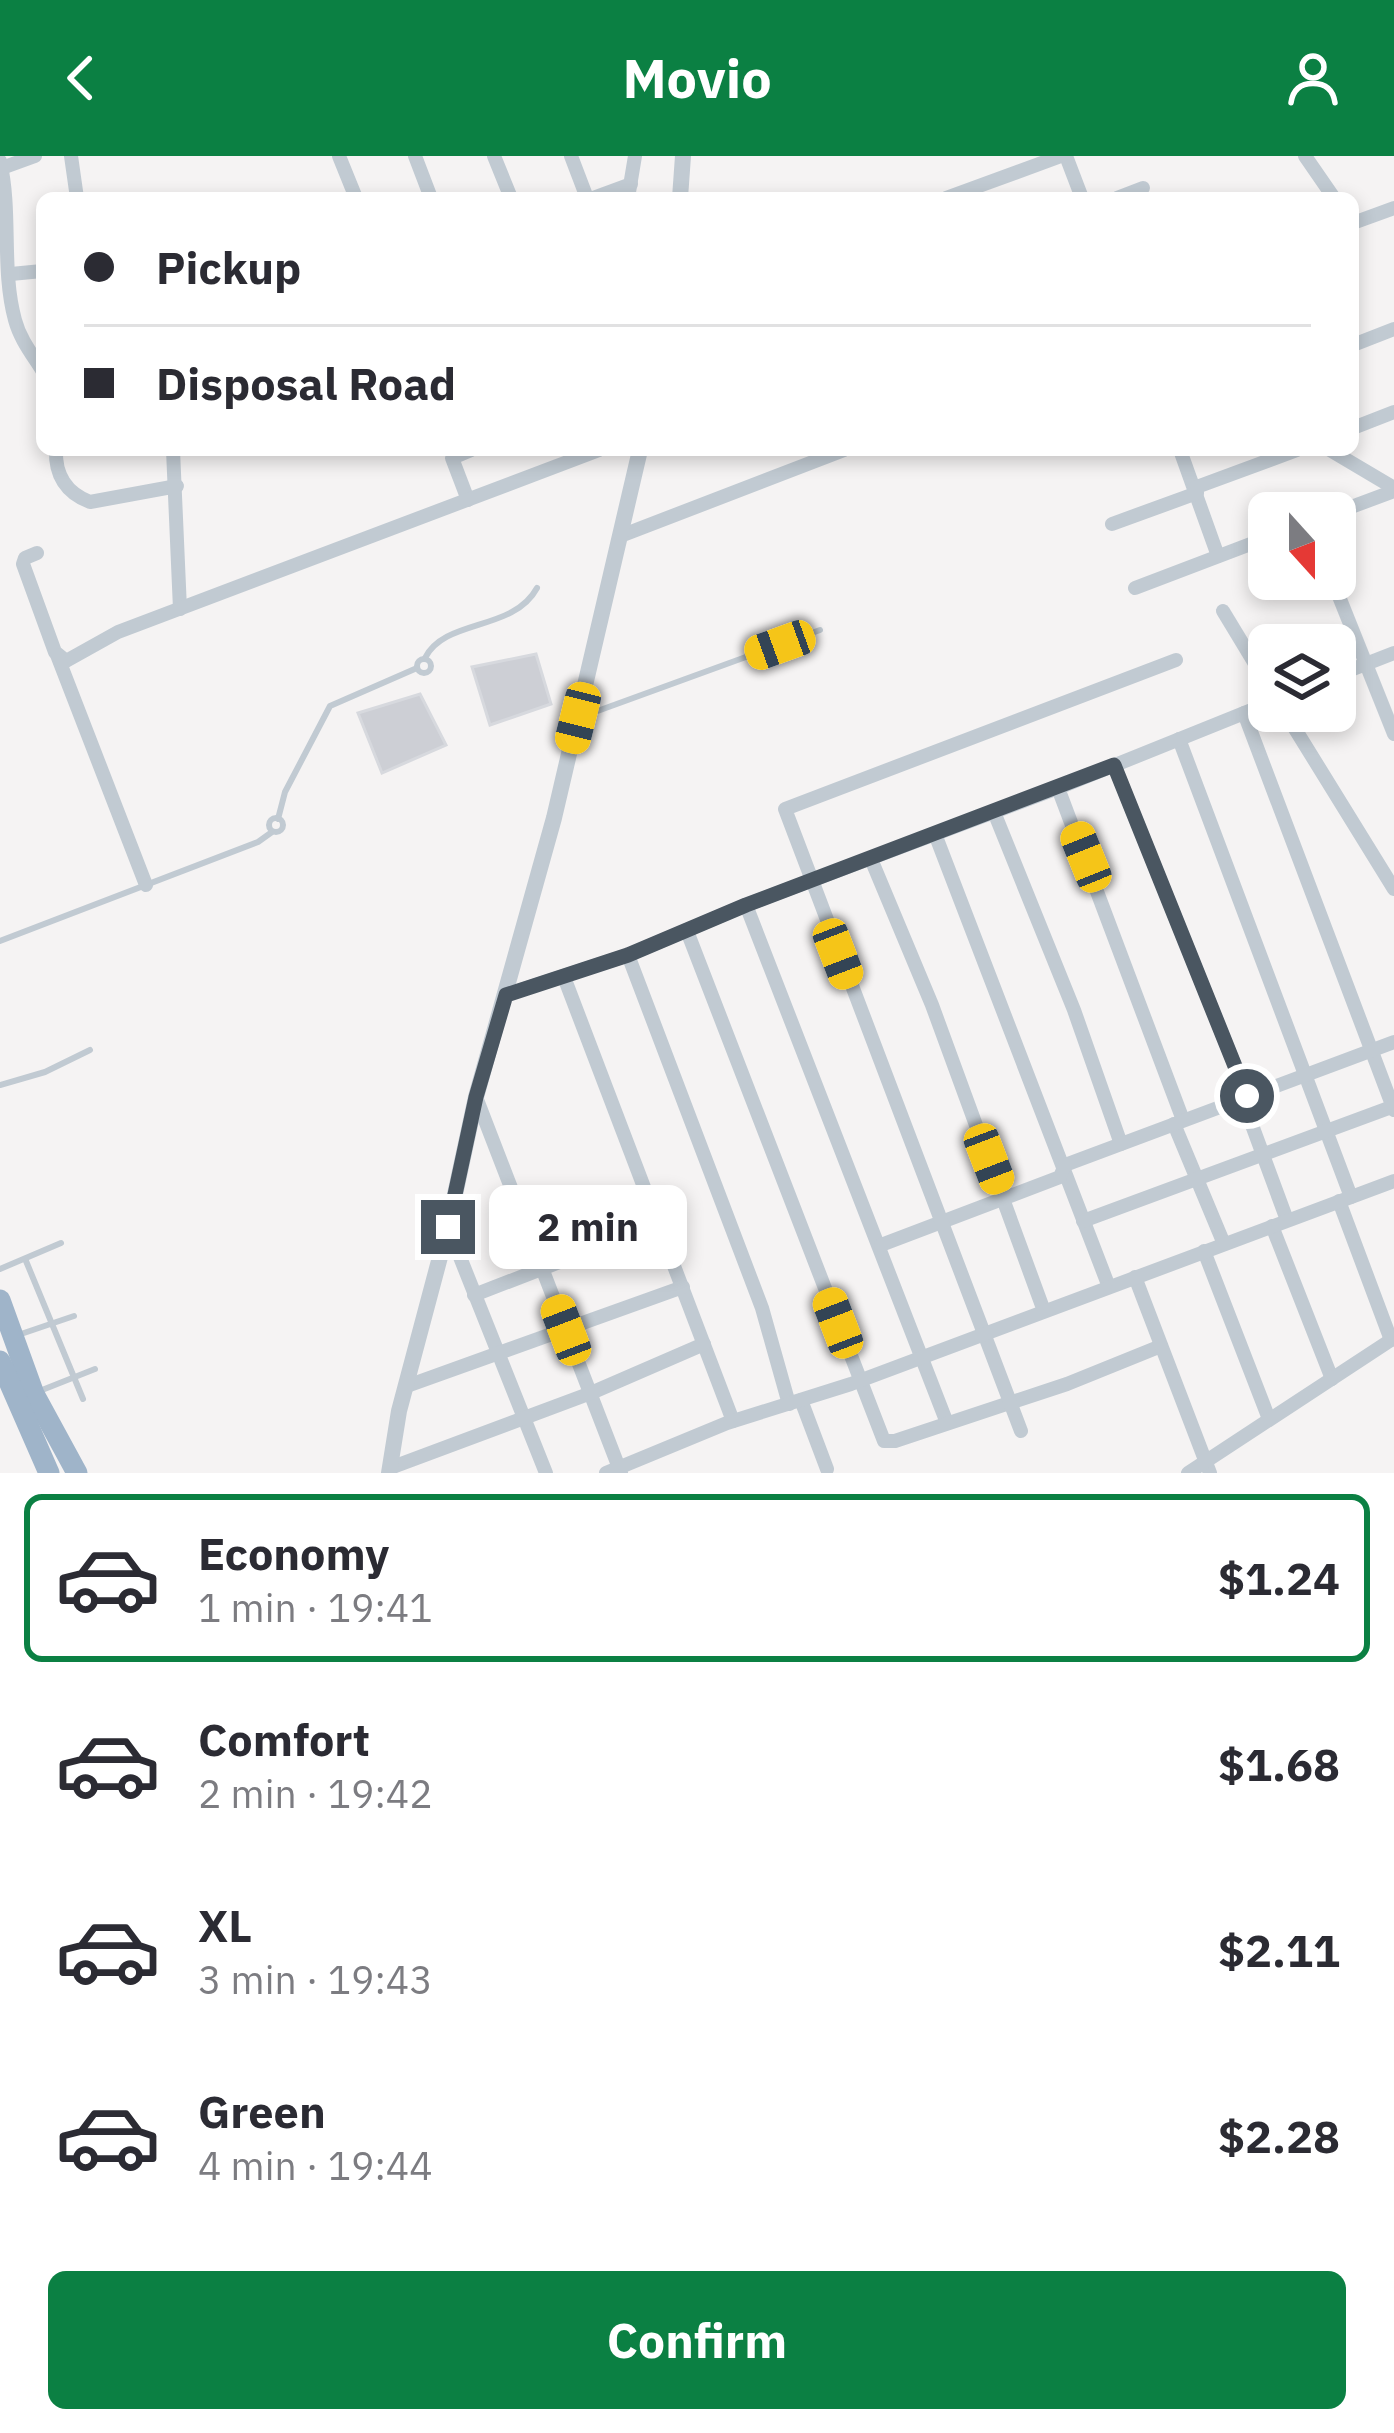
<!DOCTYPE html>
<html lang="en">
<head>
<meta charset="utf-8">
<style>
	:root { --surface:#fff; --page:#f7f7f7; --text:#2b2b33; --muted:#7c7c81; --line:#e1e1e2; --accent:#0b8043 }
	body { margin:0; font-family:"IBM Plex Sans",sans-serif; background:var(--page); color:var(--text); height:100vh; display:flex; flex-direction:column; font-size:45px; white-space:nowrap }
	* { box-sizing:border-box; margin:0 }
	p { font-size:39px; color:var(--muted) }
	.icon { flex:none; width:66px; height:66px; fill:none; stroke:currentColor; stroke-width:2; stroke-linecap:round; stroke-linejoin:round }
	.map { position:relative; height:1317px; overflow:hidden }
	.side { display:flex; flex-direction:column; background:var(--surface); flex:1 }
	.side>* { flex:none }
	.guide { position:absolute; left:36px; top:36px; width:1323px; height:264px; border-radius:18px; box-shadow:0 6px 18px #0003; display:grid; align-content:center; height:264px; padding:0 48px; background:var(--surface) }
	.needle { width:78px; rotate:159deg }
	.fabs { position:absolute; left:1248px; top:336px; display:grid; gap:24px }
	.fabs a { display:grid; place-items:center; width:108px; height:108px; border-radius:18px; background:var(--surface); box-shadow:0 6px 18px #0003; font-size:60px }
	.end { position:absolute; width:54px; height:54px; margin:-27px; border:15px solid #4a5661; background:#fff; box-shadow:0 0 0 6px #fff }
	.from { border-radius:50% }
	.bubble { position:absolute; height:84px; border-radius:18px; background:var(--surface); box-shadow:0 6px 18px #0003; font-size:39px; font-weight:700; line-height:84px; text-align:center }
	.car { position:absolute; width:36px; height:72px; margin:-36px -18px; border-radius:15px; box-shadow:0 0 9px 3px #0007; background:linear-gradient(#f5c518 24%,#345 0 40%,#f5c518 0 76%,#345 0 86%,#f5c518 0) }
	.guide b { display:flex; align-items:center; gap:42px; height:114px; font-size:45px }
	.guide b+b { border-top:3px solid var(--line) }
	.guide i { width:30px; height:30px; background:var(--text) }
	ul { padding:21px 0 0; list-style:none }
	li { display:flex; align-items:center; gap:36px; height:168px; margin:0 24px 18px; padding:0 24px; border:6px solid transparent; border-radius:18px }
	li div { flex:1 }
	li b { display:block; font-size:45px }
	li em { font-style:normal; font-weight:700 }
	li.active { border-color:var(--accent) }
	li>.icon { width:108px; height:108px; stroke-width:1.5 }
	.action { display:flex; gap:24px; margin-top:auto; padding:24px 48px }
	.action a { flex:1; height:138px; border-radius:18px; background:var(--accent); color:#fff; font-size:48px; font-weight:700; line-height:138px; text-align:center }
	header { display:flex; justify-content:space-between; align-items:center; height:156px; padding:0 48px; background:var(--accent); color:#fff; font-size:54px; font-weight:700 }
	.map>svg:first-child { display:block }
	.building { fill:#cdcfd5; stroke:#d7d9de; stroke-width:3 }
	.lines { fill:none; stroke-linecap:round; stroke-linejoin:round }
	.service { stroke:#c1cad2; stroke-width:6 }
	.minor { stroke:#c1cad2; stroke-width:14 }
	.tertiary { stroke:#c1cad2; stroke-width:16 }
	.trunk { stroke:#9fb4c9; stroke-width:21 }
	.route { stroke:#4a5661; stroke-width:15 }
</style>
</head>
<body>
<header><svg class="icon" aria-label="back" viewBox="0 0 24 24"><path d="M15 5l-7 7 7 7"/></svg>Movio<svg class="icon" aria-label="person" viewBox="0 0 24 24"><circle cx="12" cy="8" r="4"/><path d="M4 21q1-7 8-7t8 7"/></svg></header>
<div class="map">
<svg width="1394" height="1317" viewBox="0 0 1394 1317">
	<rect width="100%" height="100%" fill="#f5f3f3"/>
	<g class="building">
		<path d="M536 498 551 548 490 569 472 511Z"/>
		<path d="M420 538 446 589 382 617 358 557Z"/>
	</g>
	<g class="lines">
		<g class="service">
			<path d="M425 502C445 462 513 476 537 432"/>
			<circle cx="424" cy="510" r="7"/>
			<path d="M581 561 820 474"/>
			<circle cx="276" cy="669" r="7"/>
			<path d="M278 663 285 636 330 550 417 512"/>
			<path d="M0 785 258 686 272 676"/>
			<path d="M0 929 45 916 90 894"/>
			<path d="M26 1105 83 1243"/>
			<path d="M0 1113 61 1087"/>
			<path d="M21 1178 74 1160"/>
			<path d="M37 1236 95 1213"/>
		</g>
		<g class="minor">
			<path d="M71 0 77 42"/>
			<path d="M339 0 356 42"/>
			<path d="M415 0 431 42"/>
			<path d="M494 0 511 42"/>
			<path d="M571 0 587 42"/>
			<path d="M1066 0 1082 42"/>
			<path d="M1305 0 1334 42"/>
			<path d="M0 5C12 57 1 113 15 164 20 183 32 198 42 214"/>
			<path d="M2 12 35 0"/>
			<path d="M593 42 631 28"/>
			<path d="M628 42 635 0"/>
			<path d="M946 42 1061 0"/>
			<path d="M1117 42 1143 32"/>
			<path d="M1353 67 1394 52"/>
			<path d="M11 118 42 115"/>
			<path d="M1353 189 1394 173"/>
			<path d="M1353 272 1394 256"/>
			<path d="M56 294C55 319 66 337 90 346L177 330"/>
			<path d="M173 294 180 453"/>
			<path d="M1180 294 1218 400"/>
			<path d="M1330 294 1394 332"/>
			<path d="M1194 332 1297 294"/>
			<path d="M468 344 452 302 471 294"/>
			<path d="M1335 357 1394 335"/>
			<path d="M1112 368 1197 337"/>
			<path d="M623 379 844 294"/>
			<path d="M37 397 25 402 23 408 55 496 66 505 118 476 599 294"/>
			<path d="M1332 423 1394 578"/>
			<path d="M1135 432 1269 381"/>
			<path d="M1223 455 1269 531"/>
			<path d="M57 499 146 729"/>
			<path d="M1335 520 1394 497"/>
			<path d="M1284 555 1394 733"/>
			<path d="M1244 557 1394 954"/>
			<path d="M1179 583 1351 1041"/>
			<path d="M1114 609 1247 940"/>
			<path d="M1058 632 1183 964"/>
			<path d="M994 656 1074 854 1121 988"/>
			<path d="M935 678 1109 1131"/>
			<path d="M871 703 932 849 1044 1155"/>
			<path d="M746 749 947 1267"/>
			<path d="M687 775 884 1285H895L1067 1228 1161 1190"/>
			<path d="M628 799 762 1152 789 1248"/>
			<path d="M564 821 733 1265"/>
			<path d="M505 839 628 799 746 749 1058 632 1269 547"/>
			<path d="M476 941 621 1317"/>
			<path d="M1242 942 1287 1064"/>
			<path d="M1174 968 1224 1088"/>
			<path d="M1339 1045 1391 1184"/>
			<path d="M1083 1065 1394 950"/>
			<path d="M1272 1070 1332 1223"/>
			<path d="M448 1071 546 1317"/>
			<path d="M881 1089 1060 1021 1065 1009 1394 886"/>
			<path d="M1204 1095 1269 1263"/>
			<path d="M1135 1121 1210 1317"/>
			<path d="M474 1139 658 1068"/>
			<path d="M407 1230 683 1131"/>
			<path d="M801 1244 827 1313"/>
			<path d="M1021 1275 785 653 1176 504"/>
			<path d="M390 1312 591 1237 704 1188"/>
			<path d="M606 1317 727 1267 851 1228 1394 1025"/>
			<path d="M1188 1317 1394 1182"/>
		</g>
		<g class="tertiary">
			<path d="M680 42 683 0"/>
			<path d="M389 1317 399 1255 448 1071 476 941 554 662 640 294"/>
		</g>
		<g class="trunk">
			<path d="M0 1144 34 1238 77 1317"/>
			<path d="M0 1205 49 1317"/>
		</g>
	</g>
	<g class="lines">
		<path class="route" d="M448 1071 476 941 506 839 628 799 746 749 1114 609 1247 940"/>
	</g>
</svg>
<div class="fabs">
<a><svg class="needle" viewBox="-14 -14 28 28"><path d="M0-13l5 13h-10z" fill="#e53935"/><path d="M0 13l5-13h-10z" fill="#7c7c81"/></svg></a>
<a><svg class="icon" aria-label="layers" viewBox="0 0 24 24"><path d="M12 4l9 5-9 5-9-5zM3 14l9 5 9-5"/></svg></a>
</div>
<i class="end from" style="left:1247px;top:940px"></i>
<i class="end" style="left:448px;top:1071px"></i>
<div class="bubble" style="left:489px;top:1029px;width:198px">2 min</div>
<i class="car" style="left:780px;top:489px;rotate:250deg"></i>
<i class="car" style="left:578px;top:562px;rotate:194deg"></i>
<i class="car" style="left:1086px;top:701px;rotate:338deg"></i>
<i class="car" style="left:838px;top:798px;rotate:159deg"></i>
<i class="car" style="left:989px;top:1003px;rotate:159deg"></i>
<i class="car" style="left:838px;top:1167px;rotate:339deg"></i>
<i class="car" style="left:566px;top:1174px;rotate:339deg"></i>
<div class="guide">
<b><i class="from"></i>Pickup</b>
<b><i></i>Disposal Road</b>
</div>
</div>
<section class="side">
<ul>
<li class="active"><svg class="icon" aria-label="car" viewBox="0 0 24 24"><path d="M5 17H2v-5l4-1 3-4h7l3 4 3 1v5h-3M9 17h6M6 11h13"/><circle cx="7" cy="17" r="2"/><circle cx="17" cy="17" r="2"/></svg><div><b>Economy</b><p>1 min · 19:41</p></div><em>$1.24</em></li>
<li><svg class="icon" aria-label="car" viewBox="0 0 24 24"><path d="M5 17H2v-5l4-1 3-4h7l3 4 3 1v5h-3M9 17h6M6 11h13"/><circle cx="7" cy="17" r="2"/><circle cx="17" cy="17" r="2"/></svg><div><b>Comfort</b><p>2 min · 19:42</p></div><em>$1.68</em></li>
<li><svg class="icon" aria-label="car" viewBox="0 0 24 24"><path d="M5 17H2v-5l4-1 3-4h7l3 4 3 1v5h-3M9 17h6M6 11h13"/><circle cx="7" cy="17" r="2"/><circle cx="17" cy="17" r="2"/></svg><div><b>XL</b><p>3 min · 19:43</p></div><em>$2.11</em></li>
<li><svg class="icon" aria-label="car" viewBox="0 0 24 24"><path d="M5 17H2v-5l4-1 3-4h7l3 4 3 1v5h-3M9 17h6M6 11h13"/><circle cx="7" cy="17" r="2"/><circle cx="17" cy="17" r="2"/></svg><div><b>Green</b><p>4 min · 19:44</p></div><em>$2.28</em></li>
</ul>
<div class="action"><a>Confirm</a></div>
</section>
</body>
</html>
